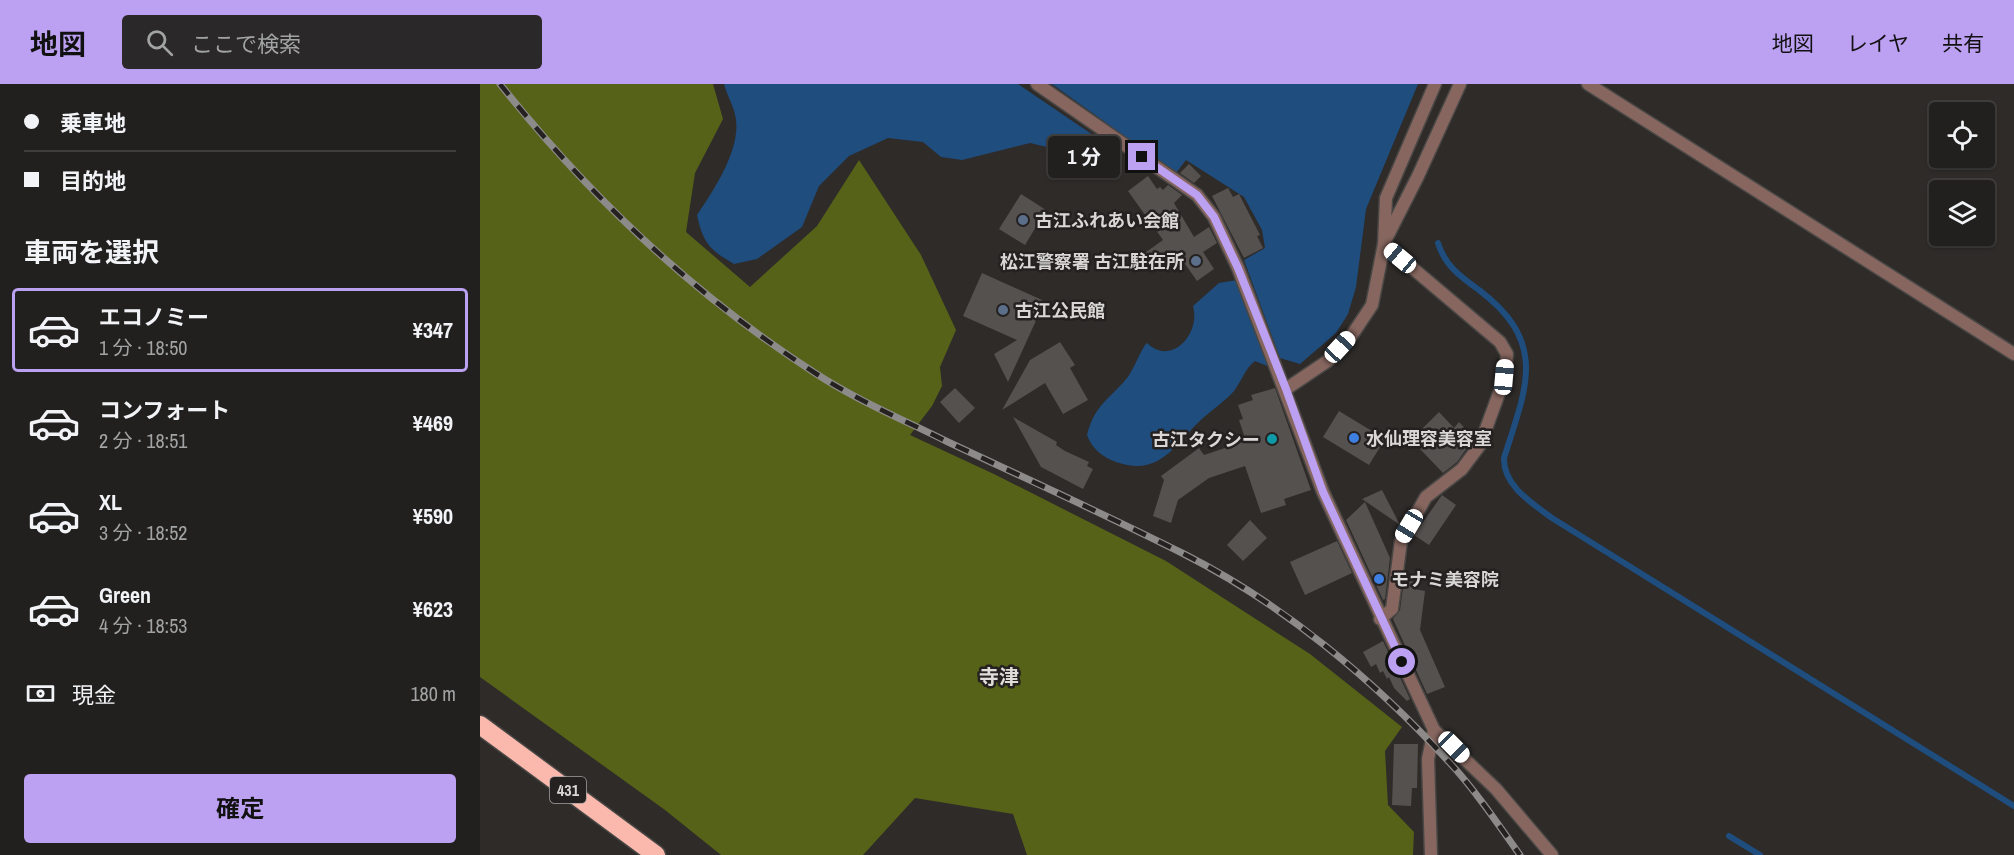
<!DOCTYPE html>
<html lang="ja">
<head>
<meta charset="utf-8">
<style>
	:root { --surface:#22201f; --page:#2a2828; --text:#f1f3f6; --muted:#a2a3a4; --line:#3f3e3d; --accent:#bca0f2 }
	body { margin:0; font-family:"Archivo Narrow","Noto Sans JP",sans-serif; background:var(--page); color:var(--text); height:100vh; display:flex; flex-direction:column; font-size:22px; white-space:nowrap }
	* { box-sizing:border-box; margin:0 }
	p { font-size:20px; color:var(--muted) }
	.icon { flex:none; width:33px; height:33px; fill:none; stroke:currentColor; stroke-width:2; stroke-linecap:round; stroke-linejoin:round }
	.map { position:relative; flex:1; overflow:hidden }
	.side { display:flex; flex-direction:column; background:var(--surface); width:480px }
	.side>* { flex:none }
	.guide { display:grid; align-content:center; height:132px; padding:0 24px; background:var(--surface) }
	.controls { position:absolute; left:1449px; top:18px; display:grid; gap:12px }
	.controls a { display:grid; place-items:center; width:66px; height:66px; border-radius:6px; background:var(--surface); box-shadow:0 2px 4px #0004,0 0 0 2px var(--line); font-size:30px }
	.end { position:absolute; width:27px; height:27px; margin:-14px; border:8px solid #bca0f2; background:#111; box-shadow:0 0 0 3px #111 }
	.from { border-radius:50% }
	.bubble { position:absolute; height:42px; border-radius:6px; background:var(--surface); box-shadow:0 2px 4px #0004,0 0 0 2px var(--line); font-size:20px; font-weight:700; line-height:42px; text-align:center }
	.car { position:absolute; width:18px; height:36px; margin:-18px -9px; border-radius:8px; box-shadow:0 0 4px 2px #0007; background:linear-gradient(#fff 24%,#345 0 40%,#fff 0 76%,#345 0 86%,#fff 0) }
	.guide b { display:flex; align-items:center; gap:21px; height:57px; font-size:22px }
	.guide b+b { border-top:2px solid var(--line) }
	.guide i { width:15px; height:15px; background:var(--text) }
	ul { padding:0; list-style:none }
	li { display:flex; align-items:center; gap:18px; height:84px; margin:0 12px 9px; padding:0 12px; border:3px solid transparent; border-radius:6px }
	li div { flex:1 }
	li b { display:block; font-size:22px }
	li em { font-style:normal; font-weight:700 }
	li.selected { border-color:var(--accent) }
	li>.icon { width:54px; height:54px; stroke-width:1.5 }
	h2 { padding:0 24px; font-size:27px; line-height:72px }
	.pay { display:flex; align-items:center; gap:15px; height:66px; padding:0 24px; font-size:22px }
	.pay p { margin-inline-start:auto }
	.cta { display:flex; gap:12px; margin-top:auto; padding:12px 24px }
	.cta a { flex:1; height:69px; border-radius:6px; background:var(--accent); color:#111; font-size:24px; font-weight:700; line-height:69px; text-align:center }
	header { display:flex; align-items:center; gap:36px; box-sizing:border-box; height:84px; padding:0 30px; background:var(--accent); color:#111 }
	header strong { font-size:28px }
	nav { display:flex; gap:33px; margin-inline-start:auto; font-size:21px }
	.search { width:420px; height:54px; background:var(--page); display:flex; align-items:center; gap:15px; box-sizing:border-box; padding:0 21px; border-radius:6px; color:var(--muted); font-size:22px }
	main { display:flex; flex:1; min-height:0 }
	.map>svg:first-child { display:block }
	.forest { fill:#566218 }
	.water { fill:#1e4d7e }
	.lines { fill:none; stroke-linecap:round; stroke-linejoin:round }
	.stream { stroke:#1e4d7e; stroke-width:6 }
	.building { fill:#55514f }
	.street-casing { stroke:#494745; stroke-width:15 }
	.highway-casing { stroke:#494745; stroke-width:21 }
	.street { stroke:#86665f; stroke-width:12 }
	.highway { stroke:#fab9ac; stroke-width:18 }
	.rail-casing { stroke:#8d8b89; stroke-width:7 }
	.rail { stroke:#242120; stroke-width:4.5; stroke-dasharray:14; stroke-linecap:butt }
	.route { stroke:#bca0f2; stroke-width:8 }
	.service-dot { fill:#5c6f8a; stroke:#242120; stroke-width:2 }
	.shop-dot { fill:#3f7fe0; stroke:#242120; stroke-width:2 }
	.culture-dot { fill:#0f9aa8; stroke:#242120; stroke-width:2 }
	.labels { text-anchor:middle; dominant-baseline:central; stroke-width:5; stroke-linejoin:round; paint-order:stroke }
	.shield { fill:#242120; stroke:#a3a09f; stroke-width:1.5 }
	.shield-label { font-size:16px; font-weight:bold; fill:#d9d7d6 }
	.poi-label { font-size:18px; font-weight:bold; fill:#d9d7d6; stroke:#242120; text-anchor:start }
	.neighbourhood-label { font-size:20px; font-weight:bold; fill:#e0dcd9; stroke:#242120 }
</style>
</head>
<body>
<header>
<strong>地図</strong>
<div class="search"><svg class="icon" aria-label="search" viewBox="0 0 24 24"><circle cx="10" cy="10" r="6"/><path d="M15 15l6 6"/></svg>ここで検索</div>
<nav><a>地図</a><a>レイヤ</a><a>共有</a></nav>
</header>
<main>
<section class="side">
<div class="guide">
<b><i class="from"></i>乗車地</b>
<b><i></i>目的地</b>
</div>
<h2>車両を選択</h2>
<ul>
<li class="selected"><svg class="icon" aria-label="car" viewBox="0 0 24 24"><path d="M5 17H2v-5l4-1 3-4h7l3 4 3 1v5h-3M9 17h6M6 11h13"/><circle cx="7" cy="17" r="2"/><circle cx="17" cy="17" r="2"/></svg><div><b>エコノミー</b><p>1 分 · 18:50</p></div><em>¥347</em></li>
<li><svg class="icon" aria-label="car" viewBox="0 0 24 24"><path d="M5 17H2v-5l4-1 3-4h7l3 4 3 1v5h-3M9 17h6M6 11h13"/><circle cx="7" cy="17" r="2"/><circle cx="17" cy="17" r="2"/></svg><div><b>コンフォート</b><p>2 分 · 18:51</p></div><em>¥469</em></li>
<li><svg class="icon" aria-label="car" viewBox="0 0 24 24"><path d="M5 17H2v-5l4-1 3-4h7l3 4 3 1v5h-3M9 17h6M6 11h13"/><circle cx="7" cy="17" r="2"/><circle cx="17" cy="17" r="2"/></svg><div><b>XL</b><p>3 分 · 18:52</p></div><em>¥590</em></li>
<li><svg class="icon" aria-label="car" viewBox="0 0 24 24"><path d="M5 17H2v-5l4-1 3-4h7l3 4 3 1v5h-3M9 17h6M6 11h13"/><circle cx="7" cy="17" r="2"/><circle cx="17" cy="17" r="2"/></svg><div><b>Green</b><p>4 分 · 18:53</p></div><em>¥623</em></li>
</ul>
<div class="pay"><svg class="icon" aria-label="cash" viewBox="0 0 24 24"><path d="M3 7h18v10H3z"/><circle cx="12" cy="12" r="2"/></svg>現金<p>180 m</p></div>
<div class="cta"><a>確定</a></div>
</section>
<div class="map">
<svg width="1534" height="771" viewBox="0 0 1534 771">
	<rect width="100%" height="100%" fill="#2e2b29"/>
	<path class="forest" d="M0 0H233L243 35 215 89 206 148 270 203 337 142 379 76 441 171 476 246 460 283 462 302 452 322 430 351 516 391 686 477 830 570 922 643 905 667 908 721 934 748 933 771H547L533 730 435 714 383 771H241L185 726 0 593Z"/>
	<g class="water">
		<path d="M244 0H538L613 51 598 74 585 77 571 64 550 59 482 76 461 73 443 58 408 54 369 72 339 102 322 143 277 175 254 180C230 166 223 159 217 131 233 107 260 67 256 36 255 24 247 12 244 0Z"/>
		<path d="M572 0H938L886 125 876 203 868 230 856 249 820 280 800 274 764 176 785 164 782 146 764 113 706 76 696 89Z"/>
		<path d="M757 196 790 283 775 277C766 283 761 298 754 307 745 317 733 325 723 334 695 359 681 394 636 378 623 373 612 365 607 351 615 320 629 316 647 294 654 285 658 272 665 261L667 259C692 283 721 249 713 222L739 199Z"/>
	</g>
	<g class="lines">
		<g class="stream">
			<path d="M958 159C965 182 981 193 999 206 1069 259 1046 304 1024 374 1023 402 1052 419 1072 434L1534 722"/>
			<path d="M1249 752 1280 771"/>
		</g>
	</g>
	<g class="building">
		<path d="M709 80 721 92 714 99 700 89Z"/>
		<path d="M668 92 677 105 680 103 683 106 688 101 702 111 694 119 714 153 729 143 737 159 723 168 734 185 717 197 698 170 676 186 671 185 662 171 683 156 648 107Z"/>
		<path d="M748 104 753 113 759 110 780 151 777 152 783 164 764 174 732 112Z"/>
		<path d="M541 110 566 126 545 161 519 145Z"/>
		<path d="M502 189 562 216 564 219 528 298 514 270 537 256 483 232Z"/>
		<path d="M580 258 595 281 590 284 608 316 583 330 565 299 522 326 550 276Z"/>
		<path d="M475 304 495 324 479 339 460 318Z"/>
		<path d="M795 304 831 406 804 415 806 421 781 429 765 382 729 394 698 416 691 439 673 432 684 396 681 392 719 364 724 371 766 357 759 336 763 335 758 321 773 316 771 311Z"/>
		<path d="M859 327 905 355 889 381 843 353Z"/>
		<path d="M959 328 974 344 979 338 994 354 977 378 963 389 940 365 947 358 938 349Z"/>
		<path d="M533 333 577 358 576 361 585 367 609 378 607 382 613 385 603 405 561 383Z"/>
		<path d="M902 406 920 441 882 415Z"/>
		<path d="M962 411 976 421 949 461 934 451Z"/>
		<path d="M885 418 910 474 905 515 903 516 866 436Z"/>
		<path d="M770 436 787 454 763 477 747 461Z"/>
		<path d="M857 457 872 489 825 511 810 478Z"/>
		<path d="M924 496 935 498 934 505 945 507 940 546 965 603 947 610 913 535 920 526Z"/>
		<path d="M903 557 930 615 927 617 914 604 909 593 907 595 903 587 900 589 896 580 891 583 883 568Z"/>
		<path d="M914 660H938L937 704H932L931 722 912 721Z"/>
	</g>
	<g class="lines">
		<defs>
			<g id="street">
				<path d="M557 0 717 111 734 133 758 184 843 408 954 646 1016 705 1072 771"/>
				<path d="M1108 0 1534 270"/>
				<path d="M907 153 938 92 980 0"/>
				<path d="M806 305 849 276 872 251 892 221 904 160 906 114 955 0"/>
				<path d="M900 535 912 525 921 457 946 413 982 385 1000 361 1025 293 1027 270 1020 258 904 160"/>
				<path d="M951 771 948 675 954 646"/>
			</g>
			<path id="highway" d="M0 641 176 771"/>
		</defs>
		<use href="#street" class="street-casing"/>
		<use href="#highway" class="highway-casing"/>
		<use href="#street" class="street"/>
		<use href="#highway" class="highway"/>
		<defs>
			<path id="rail" d="M20 0C109 112 214 211 335 289 376 316 424 336 468 358 547 395 626 431 704 470 803 520 894 596 969 678 995 706 1018 740 1040 771"/>
		</defs>
		<use href="#rail" class="rail-casing"/>
		<use href="#rail" class="rail"/>
	</g>
	<g class="lines">
		<path class="route" d="M662 73 717 111 734 133 758 184 806 305 843 408 922 578"/>
	</g>
	<g class="service-dot">
		<circle cx="543" cy="136" r="6"/>
		<circle cx="716" cy="177" r="6"/>
		<circle cx="523" cy="226" r="6"/>
	</g>
	<g class="shop-dot">
		<circle cx="874" cy="354" r="6"/>
		<circle cx="899" cy="495" r="6"/>
	</g>
	<circle class="culture-dot" cx="792" cy="355" r="6"/>
	<g class="labels">
		<rect class="shield" x="70" y="693" width="36" height="26" rx="4.5"/>
		<g class="shield-label">
			<text x="88" y="706">431</text>
		</g>
		<g class="poi-label">
			<text x="555" y="136">古江ふれあい会館</text>
			<text x="704" y="177" text-anchor="end">松江警察署 古江駐在所</text>
			<text x="535" y="226">古江公民館</text>
			<text x="886" y="354">水仙理容美容室</text>
			<text x="780" y="355" text-anchor="end">古江タクシー</text>
			<text x="911" y="495">モナミ美容院</text>
		</g>
		<g class="neighbourhood-label">
			<text x="519" y="592">寺津</text>
		</g>
	</g>
</svg>
<div class="controls">
<a><svg class="icon" aria-label="locate" viewBox="0 0 24 24"><circle cx="12" cy="12" r="6"/><path d="M12 2v4M12 18v4M2 12h4M18 12h4"/></svg></a>
<a><svg class="icon" aria-label="layers" viewBox="0 0 24 24"><path d="M12 4l9 5-9 5-9-5zM3 14l9 5 9-5"/></svg></a>
</div>
<i class="end from" style="left:922px;top:578px"></i>
<i class="end" style="left:662px;top:73px"></i>
<div class="bubble" style="left:568px;top:52px;width:72px">1 分</div>
<i class="car" style="left:920px;top:174px;rotate:310deg"></i>
<i class="car" style="left:860px;top:263px;rotate:43deg"></i>
<i class="car" style="left:1024px;top:293px;rotate:5deg"></i>
<i class="car" style="left:929px;top:442px;rotate:211deg"></i>
<i class="car" style="left:974px;top:663px;rotate:135deg"></i>
</div>
</main>
</body>
</html>
